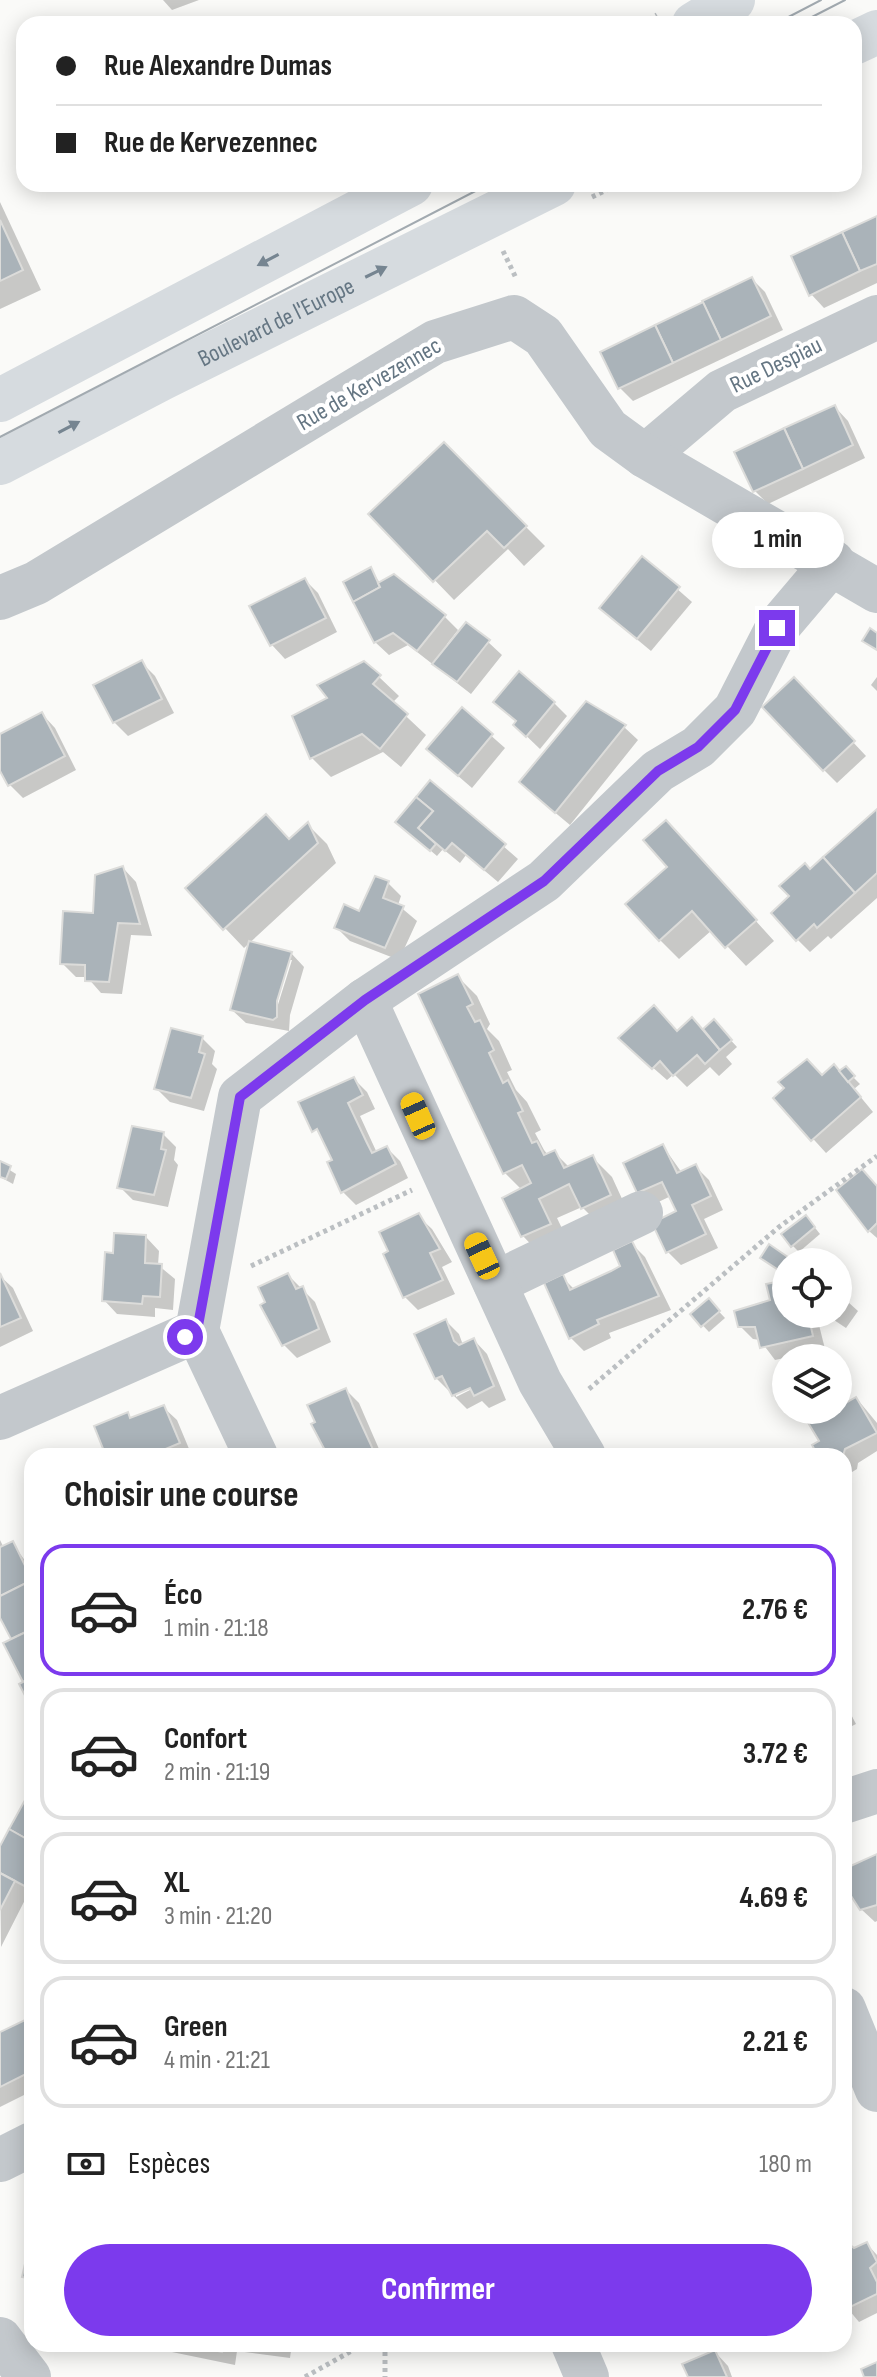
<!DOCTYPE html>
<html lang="fr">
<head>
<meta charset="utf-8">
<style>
	:root { --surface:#fff; --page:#f2f2f2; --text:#222; --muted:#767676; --line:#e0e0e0; --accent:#7c3aed }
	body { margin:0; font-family:"Sofia Sans Condensed",sans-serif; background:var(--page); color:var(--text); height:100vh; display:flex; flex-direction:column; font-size:30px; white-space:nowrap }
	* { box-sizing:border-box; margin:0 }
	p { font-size:26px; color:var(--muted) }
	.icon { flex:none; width:44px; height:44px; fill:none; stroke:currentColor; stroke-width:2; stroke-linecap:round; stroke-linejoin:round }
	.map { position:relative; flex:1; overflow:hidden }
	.side { position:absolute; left:24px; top:1448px; width:828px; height:904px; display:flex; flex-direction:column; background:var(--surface); border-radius:24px; box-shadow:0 4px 20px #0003 }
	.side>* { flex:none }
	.hud { position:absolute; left:16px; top:16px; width:846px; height:176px; border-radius:24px; box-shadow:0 4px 20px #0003; display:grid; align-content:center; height:176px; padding:0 40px; background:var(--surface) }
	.fabs { position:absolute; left:772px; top:1248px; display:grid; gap:16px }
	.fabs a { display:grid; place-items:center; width:80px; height:80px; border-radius:50%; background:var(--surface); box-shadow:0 4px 20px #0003; font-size:40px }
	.end { position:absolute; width:36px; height:36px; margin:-18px; border:10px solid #7c3aed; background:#fff; box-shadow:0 0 0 4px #fff }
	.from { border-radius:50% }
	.bubble { position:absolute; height:56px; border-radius:28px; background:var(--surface); box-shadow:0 4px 20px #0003; font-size:26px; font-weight:700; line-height:56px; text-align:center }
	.car { position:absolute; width:24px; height:48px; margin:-24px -12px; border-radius:10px; box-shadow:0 0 6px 2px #0007; background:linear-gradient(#f5c518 24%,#345 0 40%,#f5c518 0 76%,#345 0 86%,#f5c518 0) }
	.hud b { display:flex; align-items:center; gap:28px; height:76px; font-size:30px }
	.hud b+b { border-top:2px solid var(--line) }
	.hud i { width:20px; height:20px; background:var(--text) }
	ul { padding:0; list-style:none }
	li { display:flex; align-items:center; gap:24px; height:132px; margin:0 16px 12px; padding:0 24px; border:4px solid var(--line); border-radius:24px }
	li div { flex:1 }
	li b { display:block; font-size:30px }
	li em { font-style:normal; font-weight:700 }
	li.selected { border-color:var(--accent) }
	li>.icon { width:72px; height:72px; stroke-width:1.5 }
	h2 { padding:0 40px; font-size:36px; line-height:96px }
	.pay { display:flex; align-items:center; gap:20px; height:88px; padding:0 40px; font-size:30px }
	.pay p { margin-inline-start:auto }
	.action { display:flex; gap:16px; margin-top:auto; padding:16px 40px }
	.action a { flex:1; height:92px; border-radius:48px; background:var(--accent); color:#fff; font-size:32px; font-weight:700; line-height:92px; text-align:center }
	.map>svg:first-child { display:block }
	.shadow { fill:#0003; fill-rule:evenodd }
	.building { fill:#aab3b9; stroke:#dcdcda; stroke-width:2 }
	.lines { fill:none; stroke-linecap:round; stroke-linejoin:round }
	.path { stroke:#bbbfc2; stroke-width:5; stroke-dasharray:4 4; stroke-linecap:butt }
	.minor { stroke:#c3c8cc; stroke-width:44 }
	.major { stroke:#d6dbdf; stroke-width:44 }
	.tram { stroke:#a2aab0; stroke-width:2 }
	.oneway { fill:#768591 }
	.route { stroke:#7c3aed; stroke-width:10 }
	.labels { text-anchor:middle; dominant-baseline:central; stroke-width:8; stroke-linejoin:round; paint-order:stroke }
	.street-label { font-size:24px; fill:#657683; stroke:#fff }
</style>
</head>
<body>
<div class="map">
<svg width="877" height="2377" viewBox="0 0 877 2377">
	<rect width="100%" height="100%" fill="#fafaf8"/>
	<g class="shadow">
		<path d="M163 0H199L172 10Z"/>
		<path d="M0 202 41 290 0 309Z"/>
		<path d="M877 218V283L824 308 811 294Z"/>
		<path d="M752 279 765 292 783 330 633 401 620 388 603 353Z"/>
		<path d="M835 407 848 421 865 458 768 504 755 491 737 453Z"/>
		<path d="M444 445 545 546 524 566 508 549 454 600 371 514Z"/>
		<path d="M643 559 692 602 651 651 615 621Z"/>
		<path d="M371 570 380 583 444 616 458 630 447 644 450 646 488 642 502 655 471 694 408 645 389 655 375 642Z"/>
		<path d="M305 580 318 593 337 632 285 659 272 645 252 607Z"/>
		<path d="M142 663 155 676 174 713 128 736 114 722Z"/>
		<path d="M379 677 399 696 392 703 426 735 401 767 383 752 331 777 312 758 295 717Z"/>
		<path d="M877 677V691L871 685Z"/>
		<path d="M807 693 866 756 837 783 824 770Z"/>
		<path d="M554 703 567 716 540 749 515 725Z"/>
		<path d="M462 710 505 748 472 788 442 762Z"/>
		<path d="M42 714 55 728 76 770 23 798 10 785 0 766V736Z"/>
		<path d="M624 727 638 740 570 825 534 795Z"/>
		<path d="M430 783 518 859 498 882 466 855 460 863 443 849 437 856 404 828Z"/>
		<path d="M877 811V898L831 939 828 936 810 952 797 939 792 896 810 871Z"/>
		<path d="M308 825 327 844 336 863 244 948 187 888 290 841Z"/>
		<path d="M685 842 774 941 746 966 712 930 679 959 660 940 670 867Z"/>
		<path d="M123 868 136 882 152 936 131 935 122 994 101 993 87 977H76L62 963Z"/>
		<path d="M388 883 401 896 398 905 417 921 399 960 350 941 337 928 360 913Z"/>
		<path d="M291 953 304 967 290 1015 289 1031 246 1023 232 1010ZM287 960H292L276 1011 272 1010Z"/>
		<path d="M458 977 477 996 490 1024 487 1029 499 1041 512 1070 507 1072 516 1090 527 1102 541 1130 535 1133 544 1150 548 1155 554 1152 570 1168 592 1157 612 1177 629 1214 602 1227 582 1207 557 1218 569 1243 542 1256 523 1236 505 1199 522 1190 505 1173Z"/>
		<path d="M714 1022 737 1047 726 1057 732 1064 719 1076 710 1067 687 1087 674 1074 667 1080 634 1051 678 1033 703 1031Z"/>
		<path d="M202 1038 215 1051 212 1064 217 1069 204 1111 170 1102 157 1089Z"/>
		<path d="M845 1069 860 1084 854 1089 873 1112 826 1153 776 1098Z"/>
		<path d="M354 1079 367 1092 375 1109 360 1116 377 1153 387 1148 400 1161 408 1178 356 1205 342 1191 335 1161 301 1103Z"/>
		<path d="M163 1134 176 1147 174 1160 178 1165 168 1207 133 1200 120 1187Z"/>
		<path d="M663 1146 682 1173 695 1166 709 1180 723 1210 704 1219 718 1248 681 1265 668 1252 655 1224 679 1212 671 1196 652 1205 639 1192Z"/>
		<path d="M0 1164 16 1174 13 1184 0 1177Z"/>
		<path d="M877 1188V1238L869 1231Z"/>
		<path d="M418 1216 432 1229 452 1262 442 1267 455 1294 418 1310 405 1297Z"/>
		<path d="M812 1224 820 1234 799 1252 793 1246Z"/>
		<path d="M146 1237 159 1251 158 1265 175 1279 173 1310 155 1308V1317L117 1314 104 1300 114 1255Z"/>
		<path d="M632 1244 645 1257 671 1310 609 1333 611 1338 584 1351 571 1338 562 1277 575 1290 623 1266Z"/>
		<path d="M288 1275 315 1302 331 1342 297 1358 284 1345Z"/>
		<path d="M0 1276 13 1288 33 1331 0 1347Z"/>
		<path d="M786 1282V1314H838V1293L858 1311 846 1328 825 1314 817 1317 825 1349 775 1360 760 1340 753 1339 740 1326 772 1302Z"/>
		<path d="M709 1301 725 1318 709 1332 693 1315Z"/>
		<path d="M446 1321 459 1334 463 1345 474 1340 487 1354 506 1400 489 1408 482 1401 467 1409 436 1378ZM478 1382 480 1385 456 1397V1392Z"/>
		<path d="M346 1390 359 1403 382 1456H330Z"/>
		<path d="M858 1400 877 1423V1451L858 1463 857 1469 844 1477V1456H821L822 1442 831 1410Z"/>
		<path d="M163 1407 177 1420 192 1456H108L127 1414 133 1420Z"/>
		<path d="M0 1540 4 1548 12 1543 32 1570V1705L13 1640 0 1613Z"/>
		<path d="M844 1701 856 1724 844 1730Z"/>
		<path d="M32 1794V1894L29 1892 1 1947 0 1851Z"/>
		<path d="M877 1856V1921L875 1922 861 1909 844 1879V1872Z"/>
		<path d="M24 2022 32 2030V2091L0 2107V2034Z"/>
		<path d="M844 2233 854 2250 867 2244 877 2255V2313L859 2322 844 2304Z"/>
		<path d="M133 2344H292L290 2358 237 2351 235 2365Z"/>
		<path d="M660 2344H682L669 2350Z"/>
		<path d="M715 2352 728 2366 732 2377H690Z"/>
	</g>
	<g class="building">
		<path d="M877 216V264L860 271 842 232Z"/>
		<path d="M0 220 23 270 0 281Z"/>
		<path d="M842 232 860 271 809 296 791 256Z"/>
		<path d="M752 277 771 316 721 340 702 301Z"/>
		<path d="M703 302 721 340 673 363 655 325Z"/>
		<path d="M655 325 673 363 618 389 600 352Z"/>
		<path d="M835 405 853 445 803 469 784 428Z"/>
		<path d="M784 428 803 469 753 492 734 452Z"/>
		<path d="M444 442 527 526 504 548 487 531 433 582 368 514Z"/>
		<path d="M642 556 680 587 637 639 599 608Z"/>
		<path d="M371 567 380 587 353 602 343 582Z"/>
		<path d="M394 574 446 615 417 651 393 633 374 643 353 602 380 587 378 583Z"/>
		<path d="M305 578 326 618 270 646 249 606Z"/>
		<path d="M466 622 490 640 457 682 432 664Z"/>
		<path d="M870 628 877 633V650L862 641Z"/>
		<path d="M142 660 162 699 113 723 93 685Z"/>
		<path d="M364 661 381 675 373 684 408 714 380 749 362 734 310 759 292 716 327 698 317 685Z"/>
		<path d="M519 671 555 702 526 737 513 725 516 721 493 702Z"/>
		<path d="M794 677 855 741 823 771 762 707Z"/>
		<path d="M586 701 626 725 555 813 519 782Z"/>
		<path d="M462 707 493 734 458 776 426 749Z"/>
		<path d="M42 712 65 756 8 786 0 771V734Z"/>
		<path d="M430 780 506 844 484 870 452 843 445 851 418 828 433 811 416 797Z"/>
		<path d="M416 797 433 811 418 828 436 844 430 851 395 822Z"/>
		<path d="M877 809V873L855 893 823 857Z"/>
		<path d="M266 814 289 839 308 822 318 843 223 930 185 888Z"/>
		<path d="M666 820 757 920 725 948 692 911 659 941 625 904 667 867 643 840Z"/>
		<path d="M823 857 855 893 817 928 814 924 796 941 771 913 789 896 779 886 805 863 810 869Z"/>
		<path d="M123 866 140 924 118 923 109 982 85 981V965L60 964 63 911 93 913 95 875Z"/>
		<path d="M375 876 389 881 383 898 404 906 385 948 334 928 344 904 359 911Z"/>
		<path d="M249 941 292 952 277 1001V1017L273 1020 230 1010Z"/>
		<path d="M458 974 473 1004 467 1007 475 1022 480 1020 494 1050 489 1053 503 1083 508 1080 523 1111 518 1113 532 1143 537 1141 544 1155 555 1150 564 1168 593 1155 611 1195 581 1209 569 1184 539 1199 551 1224 521 1237 502 1198 531 1183 522 1165 503 1174 418 994Z"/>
		<path d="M654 1005 677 1031 692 1017 720 1050 705 1064 697 1055 673 1076 660 1061 652 1069 618 1038Z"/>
		<path d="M714 1019 732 1040 720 1050 703 1029Z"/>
		<path d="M171 1028 203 1036 199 1052 205 1054 191 1098 154 1089Z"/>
		<path d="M807 1059 822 1075 834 1064 861 1097 811 1141 773 1098 784 1088 778 1082Z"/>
		<path d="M846 1066 855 1076 848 1082 839 1071Z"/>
		<path d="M354 1077 363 1095 348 1103 367 1143 372 1153 387 1146 396 1164 341 1193 327 1162 332 1160 317 1129 312 1132 298 1102Z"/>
		<path d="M132 1126 164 1132 161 1149 166 1150 154 1195 117 1188Z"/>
		<path d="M663 1144 677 1173 696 1164 711 1196 692 1205 706 1234 666 1253 652 1223 676 1211 662 1182 637 1193 623 1163Z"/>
		<path d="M0 1161 11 1166 6 1179 0 1177Z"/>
		<path d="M862 1169 877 1186V1223L868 1232 836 1190Z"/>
		<path d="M419 1213 440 1249 430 1253 443 1280 403 1298 383 1254 388 1251 379 1232Z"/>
		<path d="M806 1215 815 1227 791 1247 781 1234Z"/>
		<path d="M114 1233 146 1235 145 1263 162 1264 160 1297 143 1296 142 1304 102 1301 105 1252 113 1253Z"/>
		<path d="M632 1241 659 1296 597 1320 599 1324 569 1339 544 1283 563 1274 570 1290 611 1271 620 1266 613 1250Z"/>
		<path d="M769 1244 792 1260 786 1262 783 1273 760 1258Z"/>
		<path d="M0 1273 21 1318 0 1327Z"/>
		<path d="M288 1273 296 1289 303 1286 319 1329 282 1346 260 1305 265 1302 258 1287Z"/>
		<path d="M786 1280V1314H808L813 1336 760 1348 755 1327H738L734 1311 770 1300 766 1284Z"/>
		<path d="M709 1298 720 1311 701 1327 690 1314Z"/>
		<path d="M446 1319 454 1341 459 1345 474 1338 494 1386 474 1396 470 1388 452 1396 442 1376 435 1379 414 1334Z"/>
		<path d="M346 1388 353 1406 376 1456H328L311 1424 315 1422 307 1405Z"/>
		<path d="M856 1397 877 1433 845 1449 843 1456H818L812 1445 819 1441 807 1421 827 1410H838V1403L842 1405Z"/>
		<path d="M164 1405 180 1443 149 1456H106L94 1426 128 1412 130 1418Z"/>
		<path d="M13 1541 32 1580 0 1596V1547Z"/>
		<path d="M32 1580V1629L11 1639 0 1618V1596Z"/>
		<path d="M32 1629V1677L23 1682 3 1643Z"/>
		<path d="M32 1677V1709L19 1684Z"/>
		<path d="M30 1791 32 1792V1842L9 1829Z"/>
		<path d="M9 1829 32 1842V1890L0 1873V1846Z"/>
		<path d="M877 1854V1905L860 1910 844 1885V1869Z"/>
		<path d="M0 1873 15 1881 0 1910Z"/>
		<path d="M25 2020 32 2034V2055L26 2058 32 2071 0 2087V2032Z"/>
		<path d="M32 2233V2279L22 2277Z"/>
		<path d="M844 2240 854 2248 867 2242 877 2262 870 2268 877 2282V2294L844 2310Z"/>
		<path d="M189 2344H224L222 2352Z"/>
		<path d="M715 2350 727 2377H688L682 2364Z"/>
		<path d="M877 2362V2377H864L861 2369Z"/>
	</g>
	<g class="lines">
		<g class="path">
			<path d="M642 24 657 15"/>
			<path d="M592 197 619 184"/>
			<path d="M503 251 516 278"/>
			<path d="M251 1266 412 1190"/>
			<path d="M589 1389 779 1227 877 1156"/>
			<path d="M385 2344V2377"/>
			<path d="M305 2377 364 2344"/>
		</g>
		<g class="minor">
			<path d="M645 456 722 391 877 317"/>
			<path d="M0 598 36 583 435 342 514 317 543 336 608 429 645 456 877 591"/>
			<path d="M365 1000 544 881 658 771 698 747 735 710 777 628 833 562"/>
			<path d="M495 1283 641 1213"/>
			<path d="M0 1418 197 1331"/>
			<path d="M256 1456 197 1331 240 1097 365 1000 540 1382 584 1456"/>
			<path d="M844 1802 877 1791"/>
			<path d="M844 2009 877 2090"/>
			<path d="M0 2160 32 2144"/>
			<path d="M0 2339 29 2377"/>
			<path d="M573 2344 587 2377"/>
		</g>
		<g class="major">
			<path d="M694 24 733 0"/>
			<path d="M854 43 877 32"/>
			<path d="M0 400 411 184"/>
			<path id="s1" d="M0 463 163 378 554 184"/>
		</g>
		<g class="tram">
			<path d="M810 18 845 0"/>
			<path d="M775 24 821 0"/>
			<path d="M0 437 489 184"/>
		</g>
	</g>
	<defs><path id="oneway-solid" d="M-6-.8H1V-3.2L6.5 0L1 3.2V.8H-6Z" transform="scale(2)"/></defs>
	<g class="oneway">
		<use href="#oneway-solid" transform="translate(268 260) rotate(152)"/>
		<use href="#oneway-solid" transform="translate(376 272) rotate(-26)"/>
		<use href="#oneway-solid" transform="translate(69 427) rotate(-28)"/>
	</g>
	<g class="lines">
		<path class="route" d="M185 1337 197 1331 240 1097 365 1000 544 881 658 771 698 747 735 710 777 628"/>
	</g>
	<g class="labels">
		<g class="street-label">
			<text stroke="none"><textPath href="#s1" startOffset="310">Boulevard de l'Europe</textPath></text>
			<text transform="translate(776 365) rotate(-26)">Rue Despiau</text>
			<text transform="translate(369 384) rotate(-30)">Rue de Kervezennec</text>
		</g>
	</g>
</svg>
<div class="fabs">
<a><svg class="icon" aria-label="locate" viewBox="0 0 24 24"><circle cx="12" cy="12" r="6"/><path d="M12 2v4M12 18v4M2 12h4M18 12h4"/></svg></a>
<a><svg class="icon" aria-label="layers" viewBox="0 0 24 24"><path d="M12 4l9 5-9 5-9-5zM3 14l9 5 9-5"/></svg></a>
</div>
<i class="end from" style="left:185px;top:1337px"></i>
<i class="end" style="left:777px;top:628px"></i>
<div class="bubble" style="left:712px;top:512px;width:132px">1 min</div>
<i class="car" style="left:418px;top:1116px;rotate:336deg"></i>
<i class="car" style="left:482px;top:1256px;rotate:335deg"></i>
<div class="hud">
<b><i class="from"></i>Rue Alexandre Dumas</b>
<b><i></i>Rue de Kervezennec</b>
</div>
<section class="side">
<h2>Choisir une course</h2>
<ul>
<li class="selected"><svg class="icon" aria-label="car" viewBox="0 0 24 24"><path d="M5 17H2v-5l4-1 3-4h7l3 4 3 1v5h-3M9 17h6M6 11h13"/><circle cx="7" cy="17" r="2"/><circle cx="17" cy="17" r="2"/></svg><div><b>Éco</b><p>1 min · 21:18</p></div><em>2.76 €</em></li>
<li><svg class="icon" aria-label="car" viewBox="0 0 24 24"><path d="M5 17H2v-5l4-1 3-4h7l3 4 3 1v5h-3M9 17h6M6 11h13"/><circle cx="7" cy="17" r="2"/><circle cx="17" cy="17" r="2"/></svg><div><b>Confort</b><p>2 min · 21:19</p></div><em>3.72 €</em></li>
<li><svg class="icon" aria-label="car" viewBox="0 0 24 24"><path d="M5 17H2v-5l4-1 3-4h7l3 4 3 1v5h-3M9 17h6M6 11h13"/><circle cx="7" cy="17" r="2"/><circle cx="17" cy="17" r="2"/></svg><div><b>XL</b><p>3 min · 21:20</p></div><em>4.69 €</em></li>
<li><svg class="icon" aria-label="car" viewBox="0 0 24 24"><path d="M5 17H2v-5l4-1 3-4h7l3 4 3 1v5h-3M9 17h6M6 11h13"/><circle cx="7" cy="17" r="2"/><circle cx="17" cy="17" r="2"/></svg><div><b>Green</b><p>4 min · 21:21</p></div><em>2.21 €</em></li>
</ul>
<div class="pay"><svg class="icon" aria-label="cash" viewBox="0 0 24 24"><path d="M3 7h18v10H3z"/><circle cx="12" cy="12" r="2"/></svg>Espèces<p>180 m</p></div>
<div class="action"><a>Confirmer</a></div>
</section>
</div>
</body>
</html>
